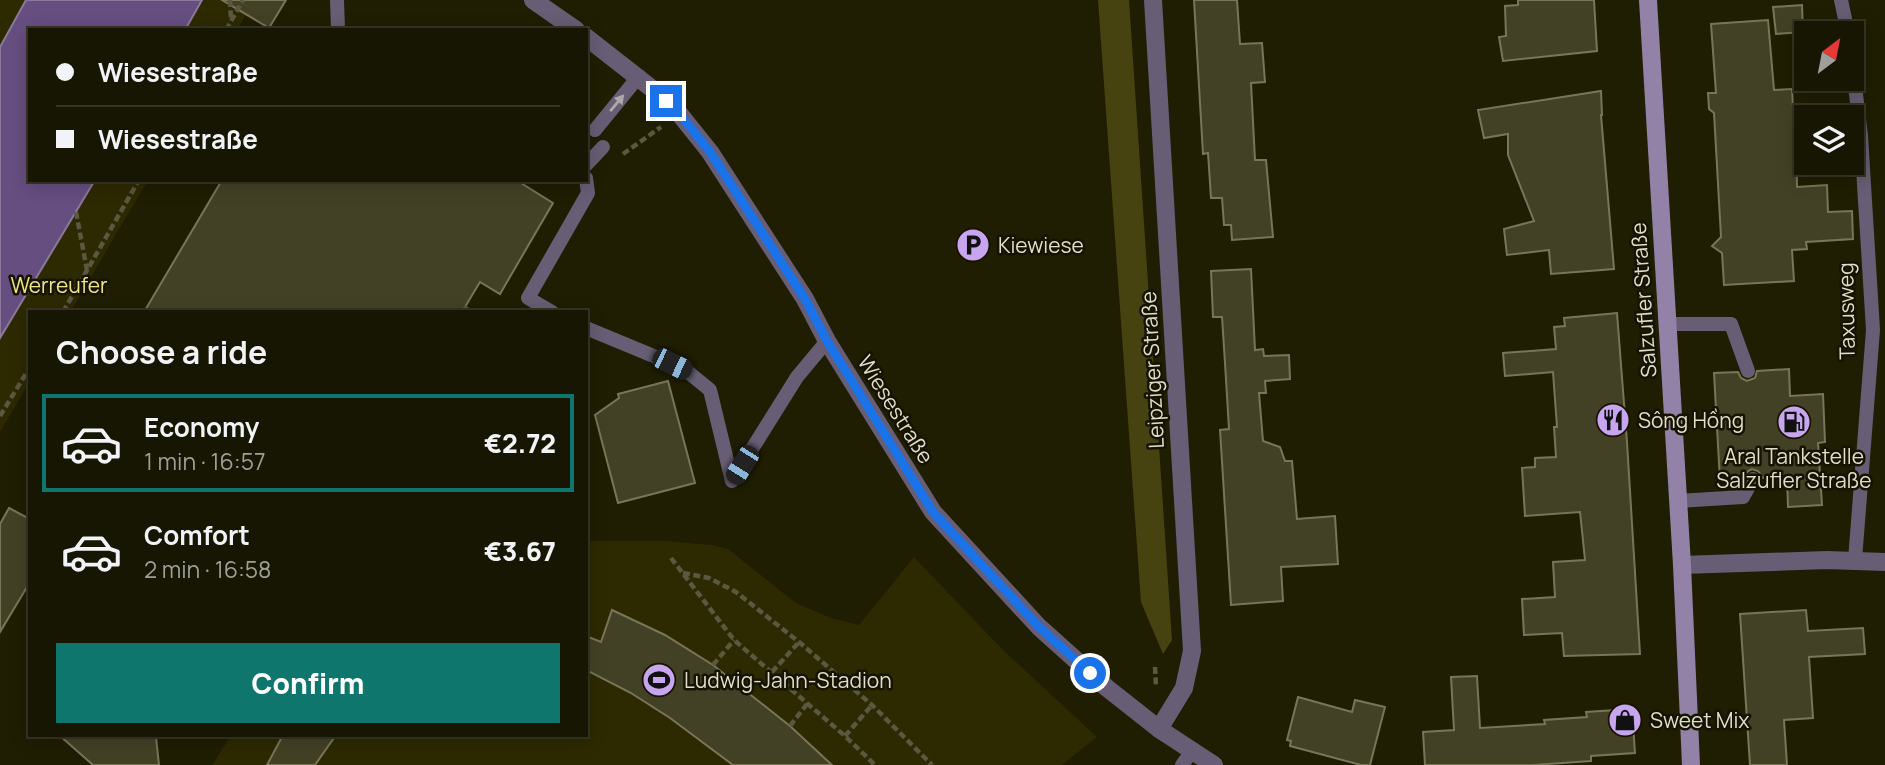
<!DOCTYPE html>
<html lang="en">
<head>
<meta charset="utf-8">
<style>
	:root { --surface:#171602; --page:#201f0c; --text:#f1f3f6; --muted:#9e9f99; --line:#363524; --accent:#0f766e }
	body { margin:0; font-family:Manrope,sans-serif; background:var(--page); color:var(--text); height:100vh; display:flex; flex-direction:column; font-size:26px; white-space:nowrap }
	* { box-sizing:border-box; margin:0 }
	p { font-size:23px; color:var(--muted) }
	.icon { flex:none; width:38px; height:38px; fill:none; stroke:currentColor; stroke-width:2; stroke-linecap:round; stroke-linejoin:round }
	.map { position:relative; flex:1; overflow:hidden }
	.sheet { position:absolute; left:28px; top:310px; width:560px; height:427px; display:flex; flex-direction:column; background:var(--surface); border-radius:0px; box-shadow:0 4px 18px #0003,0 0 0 2px var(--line) }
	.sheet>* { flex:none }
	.banner { position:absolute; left:28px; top:28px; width:560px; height:154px; border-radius:0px; box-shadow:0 4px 18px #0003,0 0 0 2px var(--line); display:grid; align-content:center; height:154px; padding:0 28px; background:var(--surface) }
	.needle { width:46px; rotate:32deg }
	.controls { position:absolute; left:1794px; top:21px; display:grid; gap:14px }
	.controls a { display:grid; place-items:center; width:70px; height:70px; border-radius:0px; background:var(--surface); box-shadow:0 4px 18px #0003,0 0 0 2px var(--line); font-size:35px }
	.end { position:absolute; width:32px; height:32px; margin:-16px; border:9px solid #1a73e8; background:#fff; box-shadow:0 0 0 4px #fff }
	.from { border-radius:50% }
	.car { position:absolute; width:21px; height:42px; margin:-21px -10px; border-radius:9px; box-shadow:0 0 5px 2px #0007; background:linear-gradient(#222 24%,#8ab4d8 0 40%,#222 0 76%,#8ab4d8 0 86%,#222 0) }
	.banner b { display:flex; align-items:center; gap:24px; height:66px; font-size:26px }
	.banner b+b { border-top:2px solid var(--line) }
	.banner i { width:18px; height:18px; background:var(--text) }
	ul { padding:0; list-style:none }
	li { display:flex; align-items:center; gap:21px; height:98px; margin:0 14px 10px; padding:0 14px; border:4px solid transparent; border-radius:0px }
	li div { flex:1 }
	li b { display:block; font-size:26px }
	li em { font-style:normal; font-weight:800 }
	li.current { border-color:var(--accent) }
	li>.icon { width:63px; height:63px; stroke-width:1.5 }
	h2 { padding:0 28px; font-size:32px; line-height:84px }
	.action { display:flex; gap:14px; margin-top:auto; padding:14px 28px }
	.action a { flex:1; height:80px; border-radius:0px; background:var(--accent); color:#fff; font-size:28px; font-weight:800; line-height:80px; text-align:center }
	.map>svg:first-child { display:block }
	.green { fill:#2d2900 }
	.forest { fill:#474311 }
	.water { fill:#664e81; stroke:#8a7998; stroke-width:2 }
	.building { fill:#434125; stroke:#787657; stroke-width:2 }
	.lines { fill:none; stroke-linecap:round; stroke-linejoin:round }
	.path { stroke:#595840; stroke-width:4.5; stroke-dasharray:7 3.5; stroke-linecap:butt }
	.service { stroke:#675d74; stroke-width:14 }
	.minor { stroke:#675d74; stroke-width:18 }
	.secondary { stroke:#9282a7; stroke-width:18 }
	.oneway { fill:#afaaa9 }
	.route { stroke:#1a73e8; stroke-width:9 }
	.labels { text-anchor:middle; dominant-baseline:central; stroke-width:5; stroke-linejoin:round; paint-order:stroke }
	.poi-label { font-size:21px; fill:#dfdecd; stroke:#161300; text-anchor:start }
	.park-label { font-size:21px; fill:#ece587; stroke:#161300 }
	.street-label { font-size:21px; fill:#dfdecd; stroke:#161300 }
</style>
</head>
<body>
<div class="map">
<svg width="1885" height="765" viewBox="0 0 1885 765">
	<rect width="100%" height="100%" fill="#1f1d02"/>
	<g class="green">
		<path d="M0 0H26L0 47Z"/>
		<path d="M202 0H254L237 30H185Z"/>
		<path d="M95 180H148L71 311 30 312V381L0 432V338Z"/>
		<path d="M586 541H664L712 545 728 549 796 603 831 618 859 625 914 557 1004 651 1097 737 1062 765H212L231 735H586Z"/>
	</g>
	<path class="forest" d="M1098 0H1129L1172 640 1163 654 1141 602Z"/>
	<path class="water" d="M26 0H202L185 30H30V180H95L0 338V47Z"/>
	<g class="building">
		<path d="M222 0H286L269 28Z"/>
		<path d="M1194 0H1237L1240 44 1262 43 1265 82 1251 83 1255 160H1266L1273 237 1232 240 1231 225H1224L1222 198H1211L1208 153 1203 154Z"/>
		<path d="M1518 0H1594L1597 51 1503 61 1499 37 1506 36 1505 6 1518 5Z"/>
		<path d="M1802 5 1803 32 1776 34 1773 7Z"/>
		<path d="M1768 20 1774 90 1792 89 1794 128H1796L1797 187 1827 185 1828 212 1852 211 1853 239 1806 242 1807 249 1792 250 1794 281 1724 285 1722 253 1712 246 1721 237 1714 113 1709 109 1708 93H1716L1711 24Z"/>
		<path d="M1601 91 1602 115H1601L1614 269 1551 274 1549 250 1507 255 1504 229 1534 221 1508 155V134L1484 138 1478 110Z"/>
		<path d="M222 180H516L553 203 500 294 480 282 462 312H144Z"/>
		<path d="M1251 269 1255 350 1263 349 1264 356 1289 355 1290 379 1265 381 1266 393H1259L1263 441 1280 447 1285 461H1292L1297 519 1335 516 1338 564 1281 567 1283 601 1231 605 1220 430 1229 429 1225 363 1222 317H1213L1211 271Z"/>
		<path d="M1617 313 1627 442 1640 654 1564 656 1562 633 1524 635 1522 599 1555 597 1553 562 1585 560 1580 512 1525 516 1522 468 1535 467V458L1556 457 1554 427H1557L1553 372 1505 376 1503 353 1556 349 1554 327 1565 326 1564 318Z"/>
		<path d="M1789 369 1790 396 1823 394 1825 442 1818 443 1822 505 1788 507 1787 477 1763 478 1758 471 1752 469 1748 471 1742 480 1720 481 1714 373 1738 372 1741 378 1747 381 1755 378 1757 371Z"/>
		<path d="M668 381 695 483 618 503 595 415 619 398 618 394Z"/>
		<path d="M9 508 30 519V582L0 632V524Z"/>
		<path d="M612 610 665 635 713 665 790 726 832 765H733L670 718 631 693 586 670V636L601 642Z"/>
		<path d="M1806 610 1808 631 1863 628 1865 654 1809 657 1813 718 1784 720 1787 765H1750L1740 614Z"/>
		<path d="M1477 676 1480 728 1545 724 1544 720 1587 717 1586 712 1632 709 1635 753 1591 756V761L1533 765H1425L1423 732 1454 730 1451 677Z"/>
		<path d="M1298 697 1352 712 1355 700 1385 707 1370 765H1361L1290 746 1291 741 1287 740Z"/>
		<path d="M59 735H129L140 738 156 737 159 765H93Z"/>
		<path d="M283 735H336L315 765H267Z"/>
	</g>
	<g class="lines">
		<g class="path">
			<path d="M230 0 231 20"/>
			<path d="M226 30 243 0"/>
			<path d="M623 154 661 127"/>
			<path d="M76 212 87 270"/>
			<path d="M464 307 471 312"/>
			<path d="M63 312 139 180"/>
			<path d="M0 416 30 367"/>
			<path d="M671 558 734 640 845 736 875 765"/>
			<path d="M683 573 709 578 736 592 799 642 872 705 932 765"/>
			<path d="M713 665 734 640"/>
			<path d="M1155 667 1156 687"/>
			<path d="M772 672 799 642"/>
			<path d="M790 726 807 704"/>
			<path d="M845 736 872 705"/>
		</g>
		<g class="service">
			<path d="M337 0 338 30"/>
			<path d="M1841 0 1848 33"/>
			<path d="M1852 61 1861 136 1873 330 1855 560"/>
			<path d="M595 130 639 76"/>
			<path d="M586 165 603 147"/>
			<path d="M552 312 528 298 588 193 586 178"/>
			<path d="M1668 324H1731L1748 371"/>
			<path d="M586 328 656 357 688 372 710 390 732 481 797 377 827 341"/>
			<path d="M1678 501 1743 497 1753 479"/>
			<path d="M1182 765 1192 751"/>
		</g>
		<g class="minor">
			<path d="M533 0 576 30"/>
			<path d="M1153 0 1192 651 1184 688 1159 729"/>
			<path d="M586 37 655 91 678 112 710 152 805 299 827 341 933 512 1039 627 1107 688 1159 729 1214 765"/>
			<path d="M1682 565 1827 560 1885 562"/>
		</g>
		<path class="secondary" d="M1648 0 1682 565 1691 765"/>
	</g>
	<defs><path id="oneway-solid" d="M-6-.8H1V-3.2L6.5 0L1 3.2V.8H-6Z" transform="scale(1.75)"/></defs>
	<use class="oneway" href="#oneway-solid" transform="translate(617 103) rotate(-50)"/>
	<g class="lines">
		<path class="route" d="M666 101 678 112 710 152 805 299 827 341 933 512 1039 627 1090 673"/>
	</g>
	<defs>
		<symbol id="parking-disc" viewBox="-11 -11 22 22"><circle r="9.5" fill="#c7a6ef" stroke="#161300"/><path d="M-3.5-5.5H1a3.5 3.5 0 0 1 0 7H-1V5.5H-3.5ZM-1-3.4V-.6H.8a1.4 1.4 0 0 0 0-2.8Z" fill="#111"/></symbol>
		<symbol id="restaurant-disc" viewBox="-11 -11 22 22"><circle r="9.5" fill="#c7a6ef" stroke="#161300"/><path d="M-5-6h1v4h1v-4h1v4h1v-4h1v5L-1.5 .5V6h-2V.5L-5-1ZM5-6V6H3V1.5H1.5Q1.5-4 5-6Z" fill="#111"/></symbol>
		<symbol id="fuel-disc" viewBox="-11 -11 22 22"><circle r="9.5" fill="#c7a6ef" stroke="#161300"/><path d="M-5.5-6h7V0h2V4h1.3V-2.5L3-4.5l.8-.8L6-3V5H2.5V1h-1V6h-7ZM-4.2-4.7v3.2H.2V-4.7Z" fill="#111"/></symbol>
		<symbol id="stadium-disc" viewBox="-11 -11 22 22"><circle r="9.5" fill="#c7a6ef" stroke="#161300"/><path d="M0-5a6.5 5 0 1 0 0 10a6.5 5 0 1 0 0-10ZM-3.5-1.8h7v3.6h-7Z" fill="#111"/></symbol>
		<symbol id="shop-disc" viewBox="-11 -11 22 22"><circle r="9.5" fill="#c7a6ef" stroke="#161300"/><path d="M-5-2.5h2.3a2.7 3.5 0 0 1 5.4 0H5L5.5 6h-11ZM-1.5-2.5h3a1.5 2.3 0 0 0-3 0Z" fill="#111"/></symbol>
	</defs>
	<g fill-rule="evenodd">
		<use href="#parking-disc" x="954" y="226" width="38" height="38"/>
		<use href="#restaurant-disc" x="1594" y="401" width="38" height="38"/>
		<use href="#fuel-disc" x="1775" y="403" width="38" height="38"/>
		<use href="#stadium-disc" x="640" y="661" width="38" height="38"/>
		<use href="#shop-disc" x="1606" y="701" width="38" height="38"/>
	</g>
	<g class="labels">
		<g class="poi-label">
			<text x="998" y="245">Kiewiese</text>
			<text x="1638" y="420">Sông Hồng</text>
			<text x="1794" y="456" text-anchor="middle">Aral Tankstelle<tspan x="1794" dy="24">Salzufler Straße</tspan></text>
			<text x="684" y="680">Ludwig-Jahn-Stadion</text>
			<text x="1650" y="720">Sweet Mix</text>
		</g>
		<g class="park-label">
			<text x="59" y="285">Werreufer</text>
		</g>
		<g class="street-label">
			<text transform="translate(1643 300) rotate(-94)">Salzufler Straße</text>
			<text transform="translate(1846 311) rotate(-91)">Taxusweg</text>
			<text transform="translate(1152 370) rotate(-93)">Leipziger Straße</text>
			<text transform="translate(896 409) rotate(58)">Wiesestraße</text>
		</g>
	</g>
</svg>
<div class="controls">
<a><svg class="needle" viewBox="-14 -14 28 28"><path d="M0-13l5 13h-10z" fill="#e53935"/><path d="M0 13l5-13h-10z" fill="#9e9f99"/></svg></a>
<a><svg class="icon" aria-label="layers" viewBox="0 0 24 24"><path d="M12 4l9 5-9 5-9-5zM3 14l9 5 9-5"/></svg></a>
</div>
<i class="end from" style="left:1090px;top:673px"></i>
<i class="end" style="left:666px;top:101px"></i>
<i class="car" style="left:672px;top:364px;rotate:116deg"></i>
<i class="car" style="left:742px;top:465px;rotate:212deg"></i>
<div class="banner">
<b><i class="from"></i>Wiesestraße</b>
<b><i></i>Wiesestraße</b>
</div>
<section class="sheet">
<h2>Choose a ride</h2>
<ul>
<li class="current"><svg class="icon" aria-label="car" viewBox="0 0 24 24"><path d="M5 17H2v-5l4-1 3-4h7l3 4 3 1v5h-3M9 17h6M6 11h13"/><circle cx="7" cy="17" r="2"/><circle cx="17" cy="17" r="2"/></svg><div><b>Economy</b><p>1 min · 16:57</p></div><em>€2.72</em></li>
<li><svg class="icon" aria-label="car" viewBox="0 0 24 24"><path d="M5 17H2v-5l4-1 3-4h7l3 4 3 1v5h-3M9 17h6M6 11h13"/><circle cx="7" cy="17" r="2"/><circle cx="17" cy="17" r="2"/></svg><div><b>Comfort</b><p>2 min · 16:58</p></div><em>€3.67</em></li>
</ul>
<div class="action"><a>Confirm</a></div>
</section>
</div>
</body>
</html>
